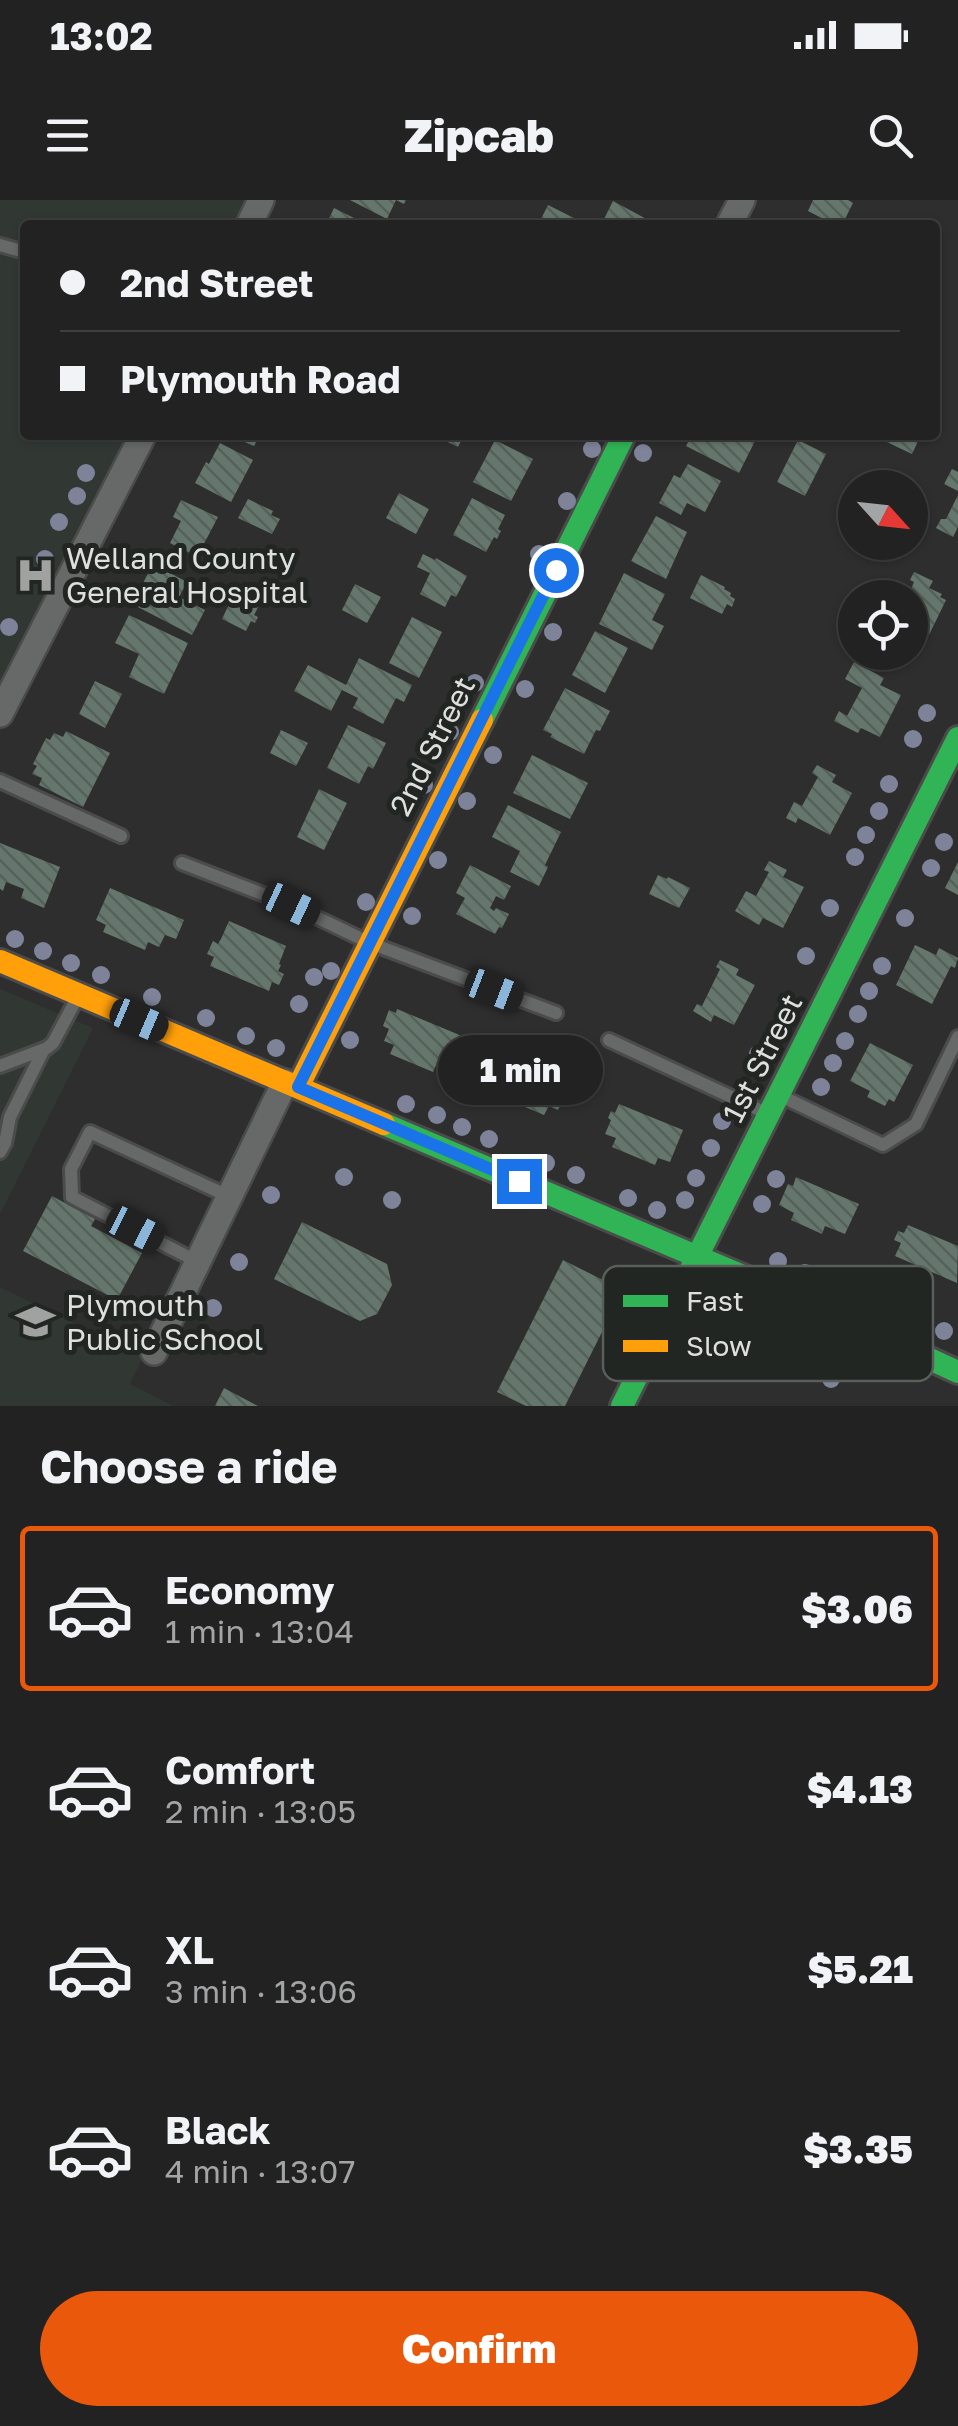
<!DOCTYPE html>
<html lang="en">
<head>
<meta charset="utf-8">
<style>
	:root { --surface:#222; --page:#2a2a2a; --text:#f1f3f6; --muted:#a2a4a5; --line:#3f3f40; --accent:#ea580c }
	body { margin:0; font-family:"Golos Text",sans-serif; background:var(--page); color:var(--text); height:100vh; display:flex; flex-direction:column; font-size:38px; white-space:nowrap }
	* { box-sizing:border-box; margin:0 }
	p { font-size:32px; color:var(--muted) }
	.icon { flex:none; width:55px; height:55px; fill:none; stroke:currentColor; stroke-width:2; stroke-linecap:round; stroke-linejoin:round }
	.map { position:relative; height:1206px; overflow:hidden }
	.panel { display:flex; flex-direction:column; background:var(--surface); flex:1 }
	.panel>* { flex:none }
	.hud { position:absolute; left:20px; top:20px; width:920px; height:220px; border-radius:10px; box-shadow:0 2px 8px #0004,0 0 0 2px var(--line); display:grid; align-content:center; height:220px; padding:0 40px; background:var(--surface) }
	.needle { width:65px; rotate:117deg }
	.fabs { position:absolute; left:838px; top:270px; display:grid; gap:20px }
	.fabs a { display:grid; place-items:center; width:90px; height:90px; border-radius:50%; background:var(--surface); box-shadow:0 2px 8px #0004,0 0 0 2px var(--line); font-size:50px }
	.end { position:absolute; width:45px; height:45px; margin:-22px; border:12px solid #1a73e8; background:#fff; box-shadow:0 0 0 5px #fff }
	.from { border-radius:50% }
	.bubble { position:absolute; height:70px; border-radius:35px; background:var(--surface); box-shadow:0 2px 8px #0004,0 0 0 2px var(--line); font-size:32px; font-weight:800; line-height:70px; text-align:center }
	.car { position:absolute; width:30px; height:60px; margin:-30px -15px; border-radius:12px; box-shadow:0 0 8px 2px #0007; background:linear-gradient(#222 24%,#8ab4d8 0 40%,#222 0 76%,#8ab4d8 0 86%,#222 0) }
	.hud b { display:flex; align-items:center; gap:35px; height:95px; font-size:38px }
	.hud b+b { border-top:2px solid var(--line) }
	.hud i { width:25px; height:25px; background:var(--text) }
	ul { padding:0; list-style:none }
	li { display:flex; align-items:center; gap:30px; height:165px; margin:0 20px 15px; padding:0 20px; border:5px solid transparent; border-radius:10px }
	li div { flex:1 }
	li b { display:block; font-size:38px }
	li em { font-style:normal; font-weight:800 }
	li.active { border-color:var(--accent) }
	li>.icon { width:90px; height:90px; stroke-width:1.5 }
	h2 { padding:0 40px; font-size:45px; line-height:120px }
	.cta { display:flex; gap:20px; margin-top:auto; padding:20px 40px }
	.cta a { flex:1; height:115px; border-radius:60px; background:var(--accent); color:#fff; font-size:40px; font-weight:800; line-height:115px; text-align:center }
	.status { display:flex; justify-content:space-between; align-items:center; height:70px; padding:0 50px; background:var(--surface); direction:ltr }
	.status svg { height:28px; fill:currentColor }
	header { display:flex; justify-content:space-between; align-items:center; height:130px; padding:0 40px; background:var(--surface); font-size:45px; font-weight:800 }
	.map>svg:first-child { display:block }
	.built { fill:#313834 }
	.building { fill:url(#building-back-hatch) }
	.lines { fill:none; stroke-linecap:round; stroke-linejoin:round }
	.lane-casing { stroke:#4a4b4a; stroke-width:18 }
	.street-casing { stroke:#4a4b4a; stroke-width:30 }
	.fast-casing { stroke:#4a4b4a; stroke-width:28 }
	.slow-casing { stroke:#4a4b4a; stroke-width:28 }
	.lane { stroke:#676968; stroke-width:12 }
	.street { stroke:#676968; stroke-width:25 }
	.fast { stroke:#30b455; stroke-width:22 }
	.slow { stroke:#ff9f0a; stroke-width:22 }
	.tree { fill:#7f8399 }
	.route { stroke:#1a73e8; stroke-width:12 }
	.labels { text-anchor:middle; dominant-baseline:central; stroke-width:10; stroke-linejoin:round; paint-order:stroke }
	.poi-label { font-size:30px; fill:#dee0df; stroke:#222623; text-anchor:start }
	.street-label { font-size:30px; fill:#dee0df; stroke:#222623 }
	.key { fill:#222623; stroke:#5a5e5b; stroke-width:2.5 }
	.key-label { font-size:28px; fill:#dee0df }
</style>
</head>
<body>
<div class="status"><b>13:02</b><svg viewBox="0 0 49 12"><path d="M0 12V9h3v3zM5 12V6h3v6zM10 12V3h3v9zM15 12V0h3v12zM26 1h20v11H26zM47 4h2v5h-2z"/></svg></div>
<header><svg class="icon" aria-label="menu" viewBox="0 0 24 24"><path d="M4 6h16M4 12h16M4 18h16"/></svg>Zipcab<svg class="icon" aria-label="search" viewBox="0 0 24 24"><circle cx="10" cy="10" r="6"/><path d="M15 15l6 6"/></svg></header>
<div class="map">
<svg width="958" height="1206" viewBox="0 0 958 1206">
	<defs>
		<pattern id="building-back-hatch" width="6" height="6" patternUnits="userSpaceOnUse" patternTransform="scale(2.5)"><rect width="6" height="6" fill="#65776c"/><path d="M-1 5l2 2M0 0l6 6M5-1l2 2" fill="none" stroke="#56605a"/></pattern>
	</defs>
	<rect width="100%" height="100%" fill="#2d2e2d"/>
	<g class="built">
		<path d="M0 0H261L249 25H25V235H143L0 514Z"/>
		<path d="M0 789 93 828 0 1014Z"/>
		<path d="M0 1087 143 1157 130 1184 173 1206H0Z"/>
	</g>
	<g class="building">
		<path d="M350 0H406L404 4 396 0 387 19Z"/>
		<path d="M813 0H848L853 3 842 25H835L808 11Z"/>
		<path d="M613 1 652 22 651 25H601Z"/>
		<path d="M548 5 576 19 573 25H538Z"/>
		<path d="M334 8 368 25H326Z"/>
		<path d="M228 235H260L254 246Z"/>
		<path d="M433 235H464L458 247Z"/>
		<path d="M692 235H758L739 273 686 246Z"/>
		<path d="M872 235H921L912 254Z"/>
		<path d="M495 240 533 259 511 301 473 282Z"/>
		<path d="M798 240 826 254 805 296 777 282Z"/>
		<path d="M220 243 253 260 231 302 195 283 206 262 209 264Z"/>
		<path d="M688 264 721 281 705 312 687 303 681 315 659 303 674 275 680 278Z"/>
		<path d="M952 269 958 272V291L944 284Z"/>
		<path d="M399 293 429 309 416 334 386 318Z"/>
		<path d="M958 295V327L953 337 936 328 941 319H946Z"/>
		<path d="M472 298 505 315 498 329 501 331 497 339 494 337 486 352 453 335Z"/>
		<path d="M248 299 273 311 271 315 280 319 272 334 238 318Z"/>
		<path d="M181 300 218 317 197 357 170 343 181 321 173 317Z"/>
		<path d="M656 316 687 332 666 379 631 361Z"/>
		<path d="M423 354 435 360 436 358 467 376 456 397 451 395 445 407 420 394 430 373 417 367Z"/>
		<path d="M153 364 187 382 179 397 205 410 192 435 132 404Z"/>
		<path d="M914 372 933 381 929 388 942 394 940 397 946 400 929 435 924 433 921 439 910 433V398H907L914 382 910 380Z"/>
		<path d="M624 373 665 394 652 420 664 426 652 450 599 424Z"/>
		<path d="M701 375 725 387 724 389 731 393 730 396 735 399 732 407 727 404 722 414 690 398Z"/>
		<path d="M355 384 381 397 367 423 342 410Z"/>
		<path d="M235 392 260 404 254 415 258 417 255 423 251 421 246 431 222 419Z"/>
		<path d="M129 415 188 443 164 494 129 477 139 454 115 443Z"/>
		<path d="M412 417 442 432 419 478 389 463Z"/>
		<path d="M595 431 628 448 605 493 572 475Z"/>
		<path d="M359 458 412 485 404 502 396 498 383 524 353 508 358 498 342 490 331 511 294 491 308 465 346 485Z"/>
		<path d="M854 462 884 478 880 485 901 495 880 537 861 528 858 533 834 521 839 511 847 516 862 488 845 479Z"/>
		<path d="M95 481 122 494 105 528 79 514Z"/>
		<path d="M565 488 610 511 600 531 596 530 584 554 550 537 552 534 543 530Z"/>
		<path d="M348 525 386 543 373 569 368 566 359 584 327 568Z"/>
		<path d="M281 530 308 543 296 566 270 553Z"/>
		<path d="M66 531 110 553 83 607 39 585 42 578 32 574 37 566 33 564 46 538 50 540 54 533 63 537Z"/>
		<path d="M532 555 588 583 570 619 513 593Z"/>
		<path d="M817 565 836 575 832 582 852 593 830 635 798 618 796 623 786 618 794 602 802 606 818 577 812 573Z"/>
		<path d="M319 589 347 603 324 650 297 637Z"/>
		<path d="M508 605 561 632 545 665 548 667 539 686 510 672 520 651 492 637Z"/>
		<path d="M0 643 60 667 44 708 21 698 24 689 6 682 3 691 0 689Z"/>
		<path d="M769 661 787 670 783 677 804 687 783 728 763 718 759 725 735 711 746 691 756 696 769 672 764 670Z"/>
		<path d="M958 662V695L945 688Z"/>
		<path d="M470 665 511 686 504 700 496 696 490 708 494 711 496 708 509 714 502 728 499 727 495 734 456 714 465 698 456 693Z"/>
		<path d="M658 675 667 679 668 677 690 688 679 708 649 694Z"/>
		<path d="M110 688 184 720 176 739 165 735 159 747 148 742 145 750 103 732 106 725 96 720Z"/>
		<path d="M229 721 286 746 279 764 281 765 278 771 284 774 279 785 272 782 269 791 210 766 214 757 207 754 213 741 218 744 221 739Z"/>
		<path d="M915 745 936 755 939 748 958 758 955 768 951 766 932 804 896 785Z"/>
		<path d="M720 760 739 769 736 775 755 785 734 825 714 815 711 822 693 811 697 804 702 806 720 769 716 767Z"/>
		<path d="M397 809 462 836 449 868 437 863 433 872 390 854 394 845 384 841 389 829 383 826 389 810 396 813Z"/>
		<path d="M509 834 543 849 535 869 570 884 558 910 549 906 544 915 504 898 508 890 498 886 503 876 493 872Z"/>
		<path d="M870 843 913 865 894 902 889 899 885 906 867 897 870 891 850 881Z"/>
		<path d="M619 904 683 930 670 962 658 958 655 965 612 947 616 938 605 934 611 920 608 918 611 911 615 913Z"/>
		<path d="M796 977 859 1004 845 1034 825 1026 822 1034 791 1020 794 1013 779 1005 788 984 793 986Z"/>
		<path d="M52 996 95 1019 91 1026 142 1053 117 1100 23 1051Z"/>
		<path d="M302 1022 387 1064 392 1085 377 1114 360 1121 274 1079Z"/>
		<path d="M908 1025 958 1046 957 1083 895 1056 901 1043 894 1040 898 1031 904 1033Z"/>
		<path d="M563 1060 623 1090 565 1206H526L497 1192Z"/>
		<path d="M224 1188 258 1206H215Z"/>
	</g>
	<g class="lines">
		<defs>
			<g id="lane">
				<path d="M0 45 25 52"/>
				<path d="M0 581 121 636"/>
				<path d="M182 663 291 705 370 743 556 813"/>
				<path d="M609 840 766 913"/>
				<path d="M0 866 47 848 53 843 76 800"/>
				<path d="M781 896 883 945 916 924 958 837"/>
				<path d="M0 952 5 943 10 917 43 851"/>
				<path d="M198 1062 72 997 71 969 90 932 230 997"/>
			</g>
			<g id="street">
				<path d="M249 25 261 0"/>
				<path d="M729 25 742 0"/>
				<path d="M0 514 143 235"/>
				<path d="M154 1152 285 882"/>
			</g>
			<g id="fast">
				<path d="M482 520 624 235"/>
				<path d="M384 924 828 1112 958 1172"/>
				<path d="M622 1206 958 538"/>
			</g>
			<g id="slow">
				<path d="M0 761 384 924"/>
				<path d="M298 887 482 520"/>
			</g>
		</defs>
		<use href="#lane" class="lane-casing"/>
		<use href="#street" class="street-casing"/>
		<use href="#fast" class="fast-casing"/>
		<use href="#slow" class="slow-casing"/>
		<use href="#lane" class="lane"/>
		<use href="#street" class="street"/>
		<use href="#fast" class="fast"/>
		<use href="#slow" class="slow"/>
	</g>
	<g class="tree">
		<circle cx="592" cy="249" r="9"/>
		<circle cx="643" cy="253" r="9"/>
		<circle cx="86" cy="273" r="9"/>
		<circle cx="77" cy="296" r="9"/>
		<circle cx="567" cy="301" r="9"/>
		<circle cx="59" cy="322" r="9"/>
		<circle cx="539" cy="354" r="9"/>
		<circle cx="45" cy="359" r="9"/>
		<circle cx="9" cy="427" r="9"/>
		<circle cx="553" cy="432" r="9"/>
		<circle cx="475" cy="483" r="9"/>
		<circle cx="525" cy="489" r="9"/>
		<circle cx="927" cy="513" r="9"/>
		<circle cx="450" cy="532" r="9"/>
		<circle cx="913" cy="539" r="9"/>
		<circle cx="493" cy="555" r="9"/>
		<circle cx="889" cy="584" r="9"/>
		<circle cx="424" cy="585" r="9"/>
		<circle cx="467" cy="601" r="9"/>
		<circle cx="879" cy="611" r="9"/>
		<circle cx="866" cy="635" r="9"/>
		<circle cx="944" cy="642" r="9"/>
		<circle cx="855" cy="657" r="9"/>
		<circle cx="438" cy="660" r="9"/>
		<circle cx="931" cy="668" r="9"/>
		<circle cx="366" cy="702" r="9"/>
		<circle cx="830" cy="708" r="9"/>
		<circle cx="412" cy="716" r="9"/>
		<circle cx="905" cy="718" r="9"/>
		<circle cx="15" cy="739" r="9"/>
		<circle cx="43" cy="751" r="9"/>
		<circle cx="806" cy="756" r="9"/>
		<circle cx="71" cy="763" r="9"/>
		<circle cx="882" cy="766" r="9"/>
		<circle cx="331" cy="771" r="9"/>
		<circle cx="101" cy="775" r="9"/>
		<circle cx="314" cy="777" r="9"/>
		<circle cx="869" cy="791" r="9"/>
		<circle cx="152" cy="797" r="9"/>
		<circle cx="299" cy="804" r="9"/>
		<circle cx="858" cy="814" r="9"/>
		<circle cx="206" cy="818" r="9"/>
		<circle cx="246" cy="836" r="9"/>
		<circle cx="350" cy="840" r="9"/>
		<circle cx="845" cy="841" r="9"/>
		<circle cx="276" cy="848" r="9"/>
		<circle cx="758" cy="854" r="9"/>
		<circle cx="833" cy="863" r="9"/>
		<circle cx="821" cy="887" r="9"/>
		<circle cx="406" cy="904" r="9"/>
		<circle cx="437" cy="915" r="9"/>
		<circle cx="722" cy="921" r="9"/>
		<circle cx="462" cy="927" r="9"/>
		<circle cx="489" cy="939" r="9"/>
		<circle cx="711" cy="948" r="9"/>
		<circle cx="546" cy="963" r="9"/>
		<circle cx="576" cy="975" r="9"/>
		<circle cx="344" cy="977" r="9"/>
		<circle cx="696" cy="978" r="9"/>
		<circle cx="776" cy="979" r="9"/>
		<circle cx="271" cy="995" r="9"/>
		<circle cx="628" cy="998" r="9"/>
		<circle cx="392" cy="1000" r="9"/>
		<circle cx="685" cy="1000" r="9"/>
		<circle cx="762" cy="1004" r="9"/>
		<circle cx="657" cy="1010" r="9"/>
		<circle cx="778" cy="1061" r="9"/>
		<circle cx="239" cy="1062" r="9"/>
		<circle cx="805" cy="1073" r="9"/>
		<circle cx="213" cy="1108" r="9"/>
		<circle cx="944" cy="1131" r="9"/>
		<circle cx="197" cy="1140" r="9"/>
		<circle cx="831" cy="1179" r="9"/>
	</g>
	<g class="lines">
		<path class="route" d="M519 981 298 887 556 370"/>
	</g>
	<defs>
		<symbol id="hospital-bare" viewBox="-9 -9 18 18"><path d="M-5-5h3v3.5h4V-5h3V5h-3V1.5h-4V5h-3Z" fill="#a0a2a1" stroke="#222623" stroke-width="2.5" paint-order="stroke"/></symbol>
		<symbol id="school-bare" viewBox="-9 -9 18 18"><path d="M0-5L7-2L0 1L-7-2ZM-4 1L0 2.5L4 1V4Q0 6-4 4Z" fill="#a0a2a1" stroke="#222623" stroke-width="2.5" paint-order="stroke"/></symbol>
	</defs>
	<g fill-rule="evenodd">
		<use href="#hospital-bare" x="8" y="348" width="55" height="55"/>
		<use href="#school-bare" x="8" y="1094" width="55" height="55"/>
	</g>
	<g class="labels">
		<g class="poi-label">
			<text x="66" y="358">Welland County<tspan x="66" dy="34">General Hospital</tspan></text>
			<text x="66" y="1105">Plymouth<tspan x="66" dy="34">Public School</tspan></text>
		</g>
		<g class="street-label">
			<text transform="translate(432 546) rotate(-63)">2nd Street</text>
			<text transform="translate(762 858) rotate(-63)">1st Street</text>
		</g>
	</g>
	<rect x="603" y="1066" width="330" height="115" rx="15" class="key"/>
	<rect x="623" y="1095" width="45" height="12" fill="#30b455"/>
	<rect x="623" y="1140" width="45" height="12" fill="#ff9f0a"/>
	<g class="key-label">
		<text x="686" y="1111">Fast</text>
		<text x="686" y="1156">Slow</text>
	</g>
</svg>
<div class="fabs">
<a><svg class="needle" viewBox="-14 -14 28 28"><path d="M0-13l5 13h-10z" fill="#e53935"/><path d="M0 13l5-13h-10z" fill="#a2a4a5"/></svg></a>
<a><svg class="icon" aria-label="locate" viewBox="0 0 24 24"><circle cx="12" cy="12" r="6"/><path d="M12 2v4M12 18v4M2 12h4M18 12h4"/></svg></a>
</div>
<i class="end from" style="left:556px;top:370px"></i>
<i class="end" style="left:519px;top:981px"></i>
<div class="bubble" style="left:438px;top:835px;width:165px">1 min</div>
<i class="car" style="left:291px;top:705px;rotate:115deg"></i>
<i class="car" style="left:494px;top:790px;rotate:111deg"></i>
<i class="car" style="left:139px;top:820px;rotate:113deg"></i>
<i class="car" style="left:135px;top:1029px;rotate:117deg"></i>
<div class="hud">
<b><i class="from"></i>2nd Street</b>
<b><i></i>Plymouth Road</b>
</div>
</div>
<section class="panel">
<h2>Choose a ride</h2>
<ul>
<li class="active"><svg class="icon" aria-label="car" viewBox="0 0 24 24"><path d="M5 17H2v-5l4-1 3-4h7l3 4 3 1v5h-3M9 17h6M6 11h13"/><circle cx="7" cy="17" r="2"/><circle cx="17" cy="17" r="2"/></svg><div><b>Economy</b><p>1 min · 13:04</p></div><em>$3.06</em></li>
<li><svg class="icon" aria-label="car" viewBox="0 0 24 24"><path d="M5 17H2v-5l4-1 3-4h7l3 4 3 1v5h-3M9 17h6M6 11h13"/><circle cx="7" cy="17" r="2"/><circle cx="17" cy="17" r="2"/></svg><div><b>Comfort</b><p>2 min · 13:05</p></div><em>$4.13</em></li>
<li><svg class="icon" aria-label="car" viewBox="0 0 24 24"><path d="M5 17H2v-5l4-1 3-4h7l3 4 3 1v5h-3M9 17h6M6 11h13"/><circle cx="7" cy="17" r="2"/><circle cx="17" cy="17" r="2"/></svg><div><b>XL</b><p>3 min · 13:06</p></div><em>$5.21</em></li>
<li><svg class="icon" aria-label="car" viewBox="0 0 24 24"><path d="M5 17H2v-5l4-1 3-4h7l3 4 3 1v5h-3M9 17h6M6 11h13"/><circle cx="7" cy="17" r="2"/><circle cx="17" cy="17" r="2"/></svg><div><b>Black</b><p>4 min · 13:07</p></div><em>$3.35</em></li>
</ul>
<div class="cta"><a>Confirm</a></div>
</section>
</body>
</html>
